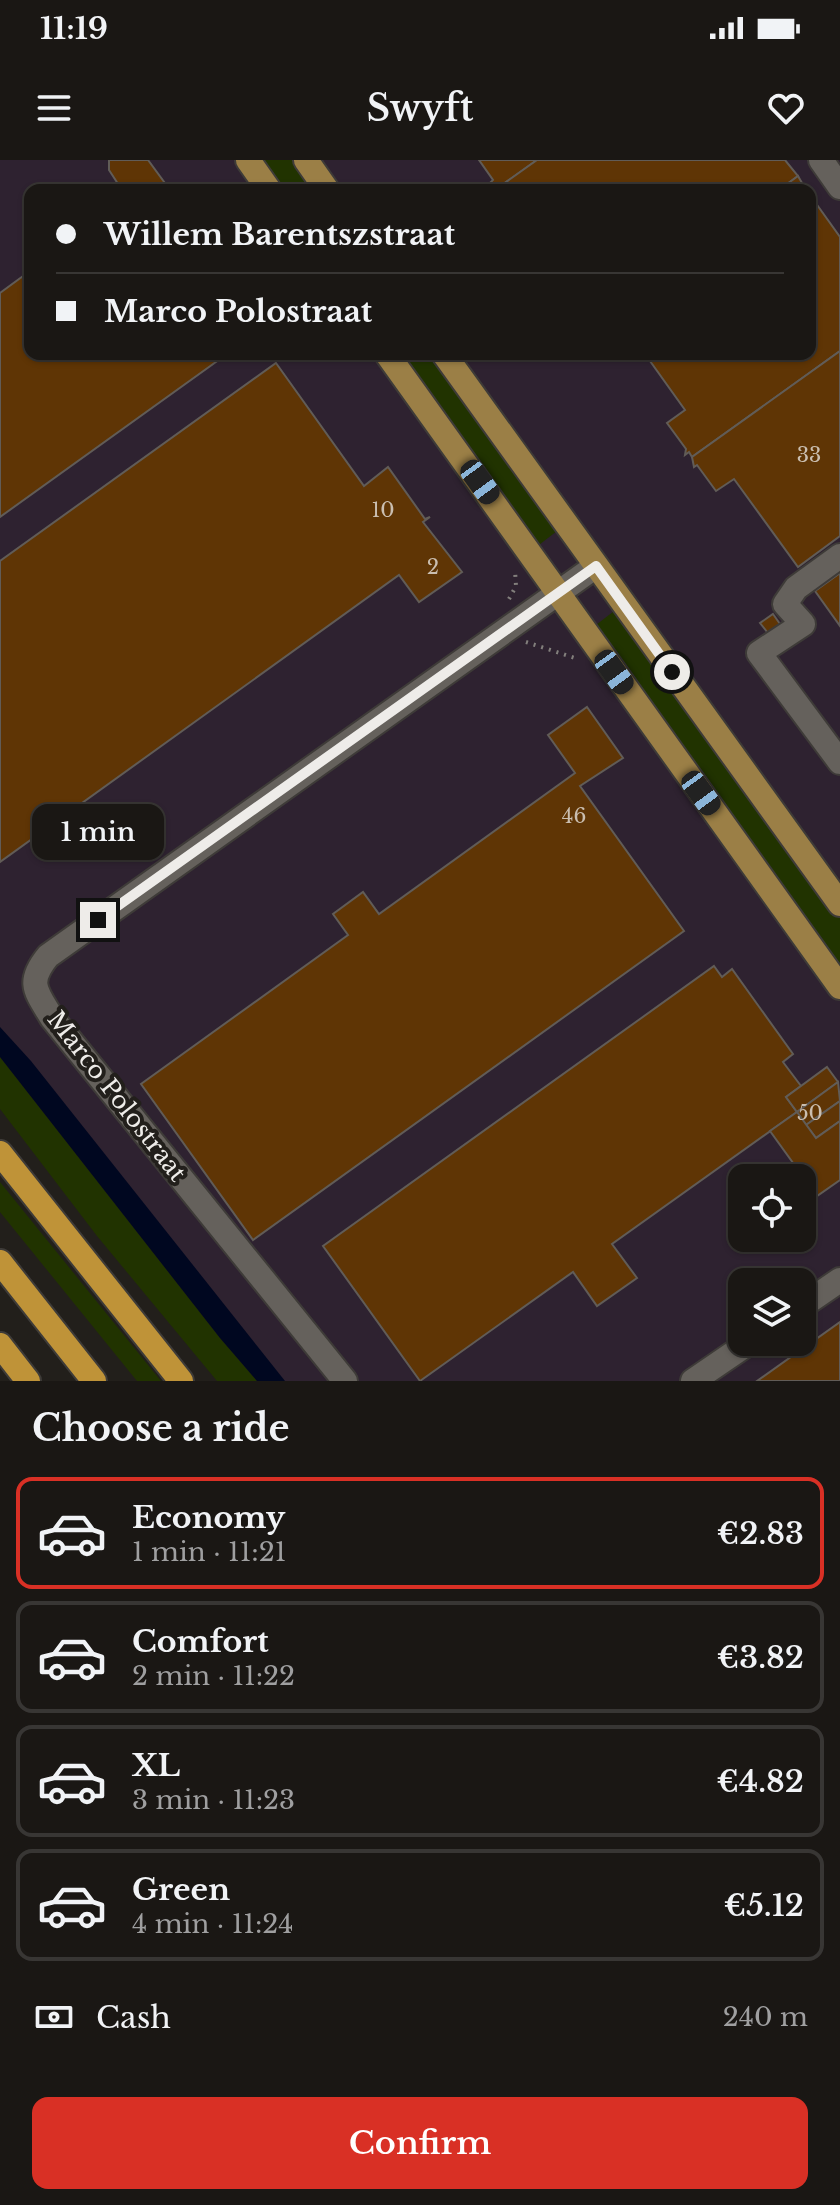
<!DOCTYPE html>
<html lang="en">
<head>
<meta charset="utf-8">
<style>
	:root { --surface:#1a1714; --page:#23201d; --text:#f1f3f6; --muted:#9f9fa0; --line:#383634; --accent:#d93025 }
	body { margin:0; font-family:"Libre Baskerville",serif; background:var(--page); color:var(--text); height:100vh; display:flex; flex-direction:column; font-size:30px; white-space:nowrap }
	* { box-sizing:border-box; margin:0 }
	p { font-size:26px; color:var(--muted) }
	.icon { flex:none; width:44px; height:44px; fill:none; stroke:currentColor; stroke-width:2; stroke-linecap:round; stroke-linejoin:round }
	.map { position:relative; height:1221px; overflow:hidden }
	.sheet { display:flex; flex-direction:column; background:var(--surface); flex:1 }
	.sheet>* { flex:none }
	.hud { position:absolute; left:24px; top:24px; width:792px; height:176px; border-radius:16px; box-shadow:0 2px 6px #0004,0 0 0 2px var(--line); display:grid; align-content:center; height:176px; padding:0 32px; background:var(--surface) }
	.tools { position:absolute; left:728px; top:1004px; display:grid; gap:16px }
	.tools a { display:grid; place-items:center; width:88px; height:88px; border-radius:16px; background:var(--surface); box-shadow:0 2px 6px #0004,0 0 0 2px var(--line); font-size:40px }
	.end { position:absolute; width:36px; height:36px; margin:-18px; border:10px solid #eeece9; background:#111; box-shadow:0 0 0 4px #111 }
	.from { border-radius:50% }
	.bubble { position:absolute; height:56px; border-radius:16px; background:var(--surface); box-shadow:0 2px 6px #0004,0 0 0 2px var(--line); font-size:26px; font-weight:600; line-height:56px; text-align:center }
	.car { position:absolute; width:24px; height:48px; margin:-24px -12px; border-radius:10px; box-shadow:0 0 6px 2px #0007; background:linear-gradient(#222 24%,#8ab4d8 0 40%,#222 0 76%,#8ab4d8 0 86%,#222 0) }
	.hud b { display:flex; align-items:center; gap:28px; height:76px; font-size:30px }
	.hud b+b { border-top:2px solid var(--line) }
	.hud i { width:20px; height:20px; background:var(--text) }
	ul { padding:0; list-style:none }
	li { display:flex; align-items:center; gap:24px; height:112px; margin:0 16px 12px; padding:0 16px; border:4px solid var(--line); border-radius:16px }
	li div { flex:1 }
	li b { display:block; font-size:30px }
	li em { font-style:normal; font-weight:600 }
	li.current { border-color:var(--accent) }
	li>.icon { width:72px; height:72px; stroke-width:1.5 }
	h2 { padding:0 32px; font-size:36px; line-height:96px }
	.pay { display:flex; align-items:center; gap:20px; height:88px; padding:0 32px; font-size:30px }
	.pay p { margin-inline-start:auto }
	.action { display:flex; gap:16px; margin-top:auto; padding:16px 32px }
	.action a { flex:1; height:92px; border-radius:16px; background:var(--accent); color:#fff; font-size:32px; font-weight:600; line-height:92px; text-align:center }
	.status { display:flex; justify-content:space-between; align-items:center; height:56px; padding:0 40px; background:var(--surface); direction:ltr }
	.status svg { height:22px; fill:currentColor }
	header { display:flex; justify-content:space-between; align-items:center; height:104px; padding:0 32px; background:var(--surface); font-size:36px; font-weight:600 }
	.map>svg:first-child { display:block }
	.industrial { fill:#2e2230; fill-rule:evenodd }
	.green { fill:#213300 }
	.water { fill:#000720 }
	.building { fill:#5f3505; stroke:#615c57; stroke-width:2 }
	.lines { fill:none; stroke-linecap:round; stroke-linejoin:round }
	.minor-casing { stroke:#3e3b38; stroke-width:28 }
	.major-casing { stroke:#3e3b38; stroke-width:28 }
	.highway-casing { stroke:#3e3b38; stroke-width:28 }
	.path { stroke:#827f7c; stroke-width:4; stroke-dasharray:2 6; stroke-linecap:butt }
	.minor { stroke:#65615c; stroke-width:24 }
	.major { stroke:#9b7f46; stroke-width:24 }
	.highway { stroke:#bf9338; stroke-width:24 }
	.route { stroke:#eeece9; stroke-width:10 }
	.labels { text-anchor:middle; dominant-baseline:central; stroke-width:8; stroke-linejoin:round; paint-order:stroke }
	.number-label { font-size:20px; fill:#cabeb0 }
	.street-label { font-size:24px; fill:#eeece9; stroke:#221f1b }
</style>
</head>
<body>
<div class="status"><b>11:19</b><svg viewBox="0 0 49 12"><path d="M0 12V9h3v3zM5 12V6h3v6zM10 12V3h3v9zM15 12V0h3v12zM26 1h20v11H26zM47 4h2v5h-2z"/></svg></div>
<header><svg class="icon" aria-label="menu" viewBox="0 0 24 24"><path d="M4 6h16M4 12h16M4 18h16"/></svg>Swyft<svg class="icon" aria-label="heart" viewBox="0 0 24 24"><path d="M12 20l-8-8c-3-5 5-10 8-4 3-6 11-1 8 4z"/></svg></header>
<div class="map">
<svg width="840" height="1221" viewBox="0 0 840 1221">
	<rect width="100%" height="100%" fill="#221f1b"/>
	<path class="industrial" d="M0 0H840V1221H271L0 881ZM30 30H810V194H30ZM742 1018H802V1078H742ZM742 1122H802V1182H742Z"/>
	<g class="green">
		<path d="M256 0H298L319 30H278Z"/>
		<path d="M396 194H436L561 368 535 388Z"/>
		<path d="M618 448 840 756V814L592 468Z"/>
		<path d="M0 897 220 1178 257 1221H217L97 1076 0 949Z"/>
		<path d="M0 1022 161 1221H137L0 1052Z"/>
	</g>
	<path class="water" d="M0 867 31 901 285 1221H257L220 1178 0 897Z"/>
	<g class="building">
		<path d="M148 0 170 30H122L109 10V0Z"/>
		<path d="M479 0H537L499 27 490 23 493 20Z"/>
		<path d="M537 0H785L798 16 779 30H501L499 27Z"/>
		<path d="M798 16 806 30H779Z"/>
		<path d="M810 35 840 77V191L692 297 689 292 685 295 686 289 667 263 685 250 645 194H810Z"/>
		<path d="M30 111V194H227L0 357V133Z"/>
		<path d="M840 191V376L798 407 734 319 716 331 697 305 694 307 692 297Z"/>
		<path d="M276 203 364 326 388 307 425 359 430 357 423 362 462 412 419 442 399 415 0 702V401Z"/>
		<path d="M840 413V466L815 431Z"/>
		<path d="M773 454 780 464 768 473 760 463Z"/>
		<path d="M587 547 623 598 580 626 684 771 253 1080 141 924 348 775 333 754 363 732 379 754 575 613 548 575Z"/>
		<path d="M714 806 722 817 732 809 793 894 783 902 801 926 786 937 797 952 612 1084 637 1118 597 1146 573 1112 420 1221 323 1086Z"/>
		<path d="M827 907 838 922 797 952 786 937Z"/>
		<path d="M838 922 840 941 806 965 797 952Z"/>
		<path d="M840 941V961L816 978 806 965Z"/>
		<path d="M797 952 816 978 840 961V1020L817 1036 770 971Z"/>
		<path d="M840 1162V1221H757Z"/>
	</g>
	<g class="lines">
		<defs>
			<g id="minor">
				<path d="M821 0 840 27"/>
				<path d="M840 396 796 428 785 444 803 464 759 493 840 602"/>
				<path d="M802 1146 840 1120"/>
				<path d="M345 1221 52 858C36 831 26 823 48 796L596 406"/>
				<path d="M693 1221 750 1182"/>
			</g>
			<g id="major">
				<path d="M248 0 269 30"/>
				<path d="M306 0 327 30"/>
				<path d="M387 194 840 827"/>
				<path d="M444 194 840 744"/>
			</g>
			<g id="highway">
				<path d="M0 993 181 1221"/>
				<path d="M0 1102 94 1221"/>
				<path d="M0 1185 28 1221"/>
			</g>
		</defs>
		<use href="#minor" class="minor-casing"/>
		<use href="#major" class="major-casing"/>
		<use href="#highway" class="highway-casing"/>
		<g class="path">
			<path d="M509 439 516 426 515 410"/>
			<path d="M526 482 578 499"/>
		</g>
		<use href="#minor" class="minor"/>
		<use href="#major" class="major"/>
		<use href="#highway" class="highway"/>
	</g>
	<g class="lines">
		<path class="route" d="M98 760 596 406 672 512"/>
	</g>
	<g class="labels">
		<g class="number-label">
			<text x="809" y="295">33</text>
			<text x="383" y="350">10</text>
			<text x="433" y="407">2</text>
			<text x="574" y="656">46</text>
			<text x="810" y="953">50</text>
		</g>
		<g class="street-label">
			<text transform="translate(117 936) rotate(52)">Marco Polostraat</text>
		</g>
	</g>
</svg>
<div class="tools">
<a><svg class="icon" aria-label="locate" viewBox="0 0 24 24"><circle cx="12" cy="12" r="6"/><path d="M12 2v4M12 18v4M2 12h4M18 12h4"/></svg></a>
<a><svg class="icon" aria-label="layers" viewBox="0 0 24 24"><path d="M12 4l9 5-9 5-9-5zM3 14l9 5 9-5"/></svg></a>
</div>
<i class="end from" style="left:672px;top:512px"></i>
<i class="end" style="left:98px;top:760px"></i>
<div class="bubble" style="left:32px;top:644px;width:132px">1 min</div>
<i class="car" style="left:480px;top:322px;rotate:144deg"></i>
<i class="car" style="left:614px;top:512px;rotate:144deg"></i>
<i class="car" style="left:701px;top:633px;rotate:144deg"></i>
<div class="hud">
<b><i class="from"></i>Willem Barentszstraat</b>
<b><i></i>Marco Polostraat</b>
</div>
</div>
<section class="sheet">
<h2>Choose a ride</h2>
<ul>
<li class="current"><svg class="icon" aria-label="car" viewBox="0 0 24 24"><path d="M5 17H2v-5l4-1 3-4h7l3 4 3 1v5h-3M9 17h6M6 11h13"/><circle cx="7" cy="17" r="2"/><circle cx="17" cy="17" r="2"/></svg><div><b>Economy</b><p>1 min · 11:21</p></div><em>€2.83</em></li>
<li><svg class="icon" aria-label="car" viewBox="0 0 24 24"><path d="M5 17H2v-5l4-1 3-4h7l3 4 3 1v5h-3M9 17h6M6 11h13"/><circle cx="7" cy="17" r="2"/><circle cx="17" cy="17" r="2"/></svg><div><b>Comfort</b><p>2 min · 11:22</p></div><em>€3.82</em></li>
<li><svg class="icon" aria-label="car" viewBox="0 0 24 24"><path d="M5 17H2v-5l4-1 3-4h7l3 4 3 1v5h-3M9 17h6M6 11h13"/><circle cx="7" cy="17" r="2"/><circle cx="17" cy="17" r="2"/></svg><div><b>XL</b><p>3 min · 11:23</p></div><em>€4.82</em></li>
<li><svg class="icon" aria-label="car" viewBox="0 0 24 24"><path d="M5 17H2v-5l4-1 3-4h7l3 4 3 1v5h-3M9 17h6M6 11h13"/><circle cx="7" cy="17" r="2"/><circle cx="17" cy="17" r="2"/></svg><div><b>Green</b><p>4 min · 11:24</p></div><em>€5.12</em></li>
</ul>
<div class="pay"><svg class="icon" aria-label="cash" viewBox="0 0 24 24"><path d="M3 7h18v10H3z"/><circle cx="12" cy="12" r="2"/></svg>Cash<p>240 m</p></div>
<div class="action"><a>Confirm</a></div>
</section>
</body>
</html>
